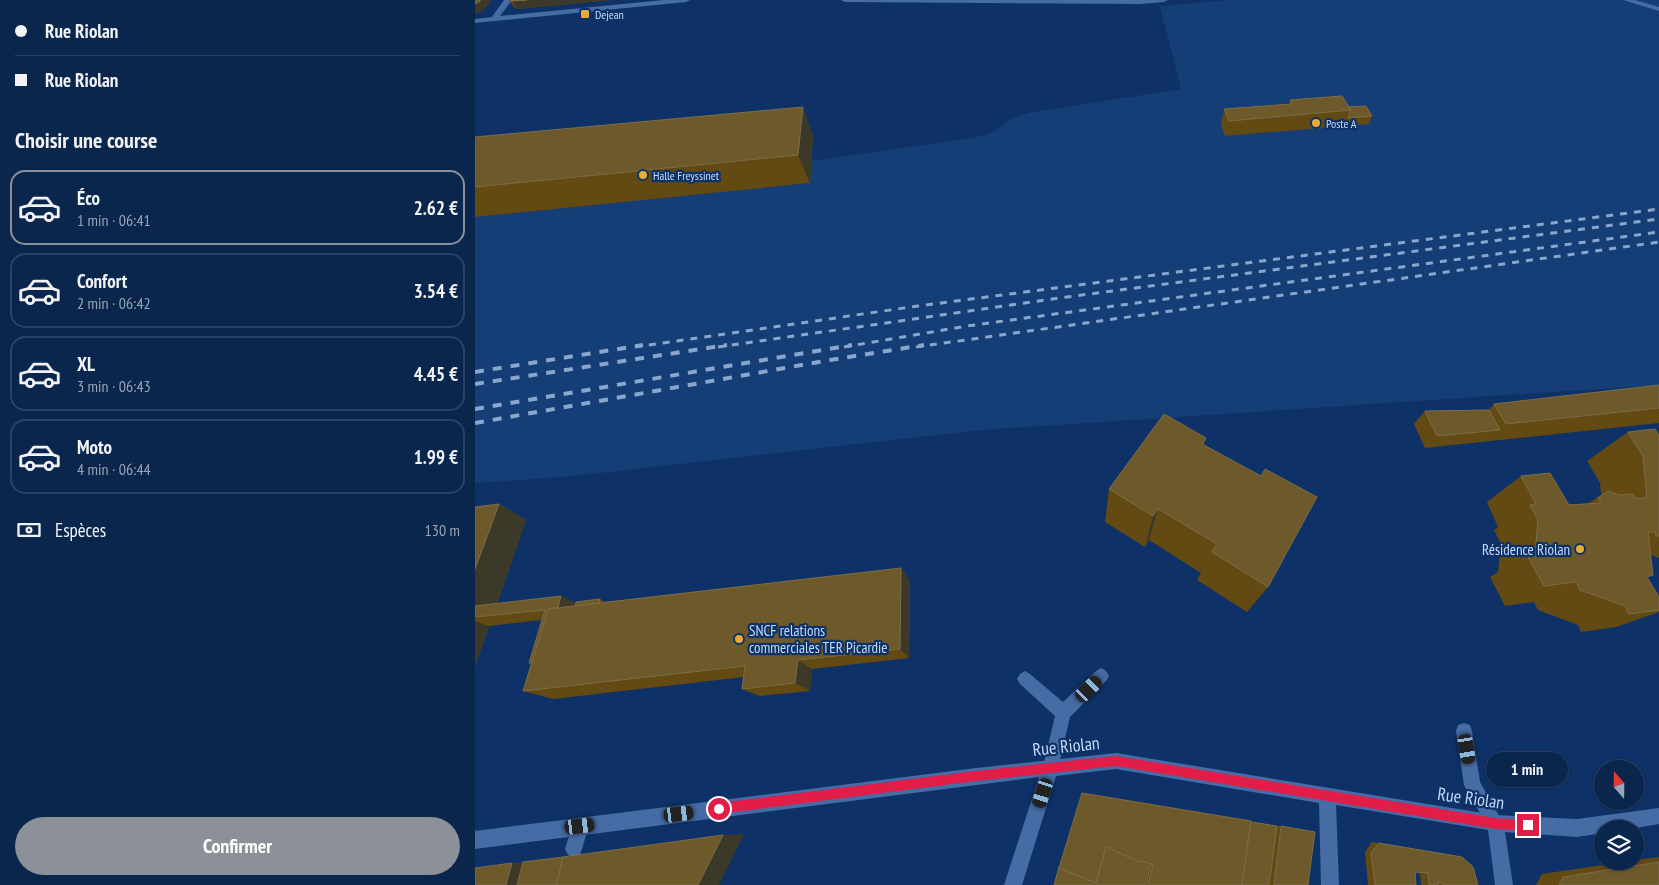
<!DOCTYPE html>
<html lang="fr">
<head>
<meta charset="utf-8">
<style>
	:root { --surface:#0a264d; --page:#132e54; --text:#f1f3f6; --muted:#99a5b6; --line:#2a4365; --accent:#8c9099 }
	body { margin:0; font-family:"PT Sans Narrow",sans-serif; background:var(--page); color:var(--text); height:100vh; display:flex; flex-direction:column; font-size:19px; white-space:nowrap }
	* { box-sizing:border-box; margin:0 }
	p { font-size:16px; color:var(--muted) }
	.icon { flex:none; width:28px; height:28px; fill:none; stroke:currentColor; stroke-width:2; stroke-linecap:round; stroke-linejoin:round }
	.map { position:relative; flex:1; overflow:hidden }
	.side { display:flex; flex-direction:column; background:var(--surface); width:475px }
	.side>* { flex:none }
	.guide { display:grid; align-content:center; height:110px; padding:0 15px; background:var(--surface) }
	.needle { width:32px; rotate:340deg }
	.fabs { position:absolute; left:1119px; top:760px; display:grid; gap:10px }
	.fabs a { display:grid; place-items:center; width:50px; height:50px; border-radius:50%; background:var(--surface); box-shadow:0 1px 4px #0004,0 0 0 1px var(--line); font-size:25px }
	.end { position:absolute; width:22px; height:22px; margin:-11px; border:6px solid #e11d48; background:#fff; box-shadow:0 0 0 2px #fff }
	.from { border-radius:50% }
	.bubble { position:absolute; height:35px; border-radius:18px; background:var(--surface); box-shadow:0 1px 4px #0004,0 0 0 1px var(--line); font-size:16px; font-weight:800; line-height:35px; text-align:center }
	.car { position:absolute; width:15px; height:30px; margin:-15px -8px; border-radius:6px; box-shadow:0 0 4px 1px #0007; background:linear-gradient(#222 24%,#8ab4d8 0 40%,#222 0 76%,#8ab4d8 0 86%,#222 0) }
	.guide b { display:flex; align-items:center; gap:18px; height:48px; font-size:19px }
	.guide b+b { border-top:1px solid var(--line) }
	.guide i { width:12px; height:12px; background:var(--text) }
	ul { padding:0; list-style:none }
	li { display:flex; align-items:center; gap:15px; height:75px; margin:0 10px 8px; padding:0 5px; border:2px solid var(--line); border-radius:15px }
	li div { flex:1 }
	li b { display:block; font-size:19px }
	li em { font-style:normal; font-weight:800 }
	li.active { border-color:var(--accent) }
	li>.icon { width:45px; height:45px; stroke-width:1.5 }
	h2 { padding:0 15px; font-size:22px; line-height:60px }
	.pay { display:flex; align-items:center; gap:12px; height:55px; padding:0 15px; font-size:19px }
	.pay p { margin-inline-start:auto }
	.button { display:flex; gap:10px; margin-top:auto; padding:10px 15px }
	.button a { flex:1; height:58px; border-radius:30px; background:var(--accent); color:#fff; font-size:20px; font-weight:800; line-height:58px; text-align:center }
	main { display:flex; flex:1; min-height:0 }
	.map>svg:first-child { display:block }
	.built { fill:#153e77 }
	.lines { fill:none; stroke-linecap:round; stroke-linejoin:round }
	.lane { fill:#466ca6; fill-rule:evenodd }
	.street { fill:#466ca6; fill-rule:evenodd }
	.rail-far1 { stroke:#8ba6cc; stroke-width:3; stroke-dasharray:7 7; stroke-linecap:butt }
	.rail { stroke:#8ba6cc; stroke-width:4; stroke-dasharray:9 9; stroke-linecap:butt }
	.wall { fill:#634912 }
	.shaded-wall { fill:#3d3929 }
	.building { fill:#6e592a; stroke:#7b6d4b }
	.route { fill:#e11d48 }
	.poi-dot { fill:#e9ab38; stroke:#0e3267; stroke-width:2 }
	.labels { text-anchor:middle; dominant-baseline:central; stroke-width:4.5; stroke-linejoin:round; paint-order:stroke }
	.far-poi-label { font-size:12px; fill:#c4dafa; stroke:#0e3267; text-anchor:start }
	.poi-label { font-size:15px; fill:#c4dafa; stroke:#0e3267; text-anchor:end }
	.near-street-label { font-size:18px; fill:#c4dafa; stroke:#0e3267 }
</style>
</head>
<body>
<main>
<section class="side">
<div class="guide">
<b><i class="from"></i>Rue Riolan</b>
<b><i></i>Rue Riolan</b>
</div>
<h2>Choisir une course</h2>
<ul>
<li class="active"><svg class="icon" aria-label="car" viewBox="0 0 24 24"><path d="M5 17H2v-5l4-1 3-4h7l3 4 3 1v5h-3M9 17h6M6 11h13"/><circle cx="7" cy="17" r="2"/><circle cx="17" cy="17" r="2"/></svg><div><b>Éco</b><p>1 min · 06:41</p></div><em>2.62 €</em></li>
<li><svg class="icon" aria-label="car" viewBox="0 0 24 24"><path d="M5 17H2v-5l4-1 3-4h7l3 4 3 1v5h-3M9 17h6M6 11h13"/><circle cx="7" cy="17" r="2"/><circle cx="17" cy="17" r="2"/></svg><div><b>Confort</b><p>2 min · 06:42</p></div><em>3.54 €</em></li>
<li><svg class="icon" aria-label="car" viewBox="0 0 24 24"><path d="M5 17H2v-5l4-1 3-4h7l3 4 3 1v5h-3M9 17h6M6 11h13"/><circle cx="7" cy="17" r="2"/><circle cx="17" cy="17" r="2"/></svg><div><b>XL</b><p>3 min · 06:43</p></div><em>4.45 €</em></li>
<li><svg class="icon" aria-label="car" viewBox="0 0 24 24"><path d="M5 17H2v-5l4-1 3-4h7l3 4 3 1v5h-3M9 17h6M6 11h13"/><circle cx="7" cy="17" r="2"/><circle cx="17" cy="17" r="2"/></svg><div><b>Moto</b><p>4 min · 06:44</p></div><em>1.99 €</em></li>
</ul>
<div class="pay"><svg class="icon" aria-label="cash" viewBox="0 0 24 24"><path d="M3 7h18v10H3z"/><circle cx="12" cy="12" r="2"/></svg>Espèces<p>130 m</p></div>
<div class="button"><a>Confirmer</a></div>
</section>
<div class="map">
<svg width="1184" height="885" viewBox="0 0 1184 885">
	<rect width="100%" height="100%" fill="#0e3267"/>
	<path class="built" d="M754 0H1184V385L506 430 98 476 0 483V217L334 183 336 161 498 138 517 133 538 118 553 113 706 89 685 6Z"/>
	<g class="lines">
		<g class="lane">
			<path d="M1148 0H1160L1184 7V11Z"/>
			<path d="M626 668 631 671 634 676 631 681 595 717 582 773 576 775 570 773 568 767 580 716 545 684 542 679 545 674 550 671 555 674 588 702 621 671Z"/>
			<path d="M989 723 995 725 997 731 1005 782 1028 823 1026 829 1020 831 1014 829 989 785 981 731 983 725Z"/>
			<path d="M105 817 111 820 114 826 105 855 99 858 93 855 90 849 99 820Z"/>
		</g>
		<g class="street">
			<path d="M29 0H37L25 16 189 0H215L211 2 0 23V19L17 17Z"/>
			<path d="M366 0H693L689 2 665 4 370 2Z"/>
			<path d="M641 753 1020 815 1102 819 1184 808V824L1155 829H1128V833L1102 837 1030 832 1038 885H1020L1013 830 861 805 864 885H846L844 803 641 769 581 776 547 885H529L564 777 0 849V831L501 768Z"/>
		</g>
		<g class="rail-far1">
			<path d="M160 347 443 306 1184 209"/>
			<path d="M243 347 592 297 1184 219"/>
			<path d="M369 347 492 326 1184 232"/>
			<path d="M441 347 1184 242"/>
		</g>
		<g class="rail">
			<path d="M0 372 168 345"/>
			<path d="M0 384 252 345"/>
			<path d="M0 409 377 345"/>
			<path d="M0 423 355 360 449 345"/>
		</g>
	</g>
	<g class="wall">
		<path d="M34 0H137L42 9 39 7Z"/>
		<path d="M815 100 874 107 897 116 894 124 750 136 746 125 749 109 814 104Z"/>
		<path d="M338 135 335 183 0 217V137Z"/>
		<path d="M1184 385V423L950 448 939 424 950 411 1014 410 1019 404Z"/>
		<path d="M1153 432 1184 435V558L1176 555 1172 578 1184 597V612L1141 627 1106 632 1103 625 1063 610 1059 602 1030 606 1015 577 1023 572 1026 544 1019 530 1023 527 1012 502 1046 476 1094 505 1112 504 1126 495 1125 483 1112 461Z"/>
		<path d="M731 438 729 444 793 587 772 612 722 580 726 573 674 540 670 547 630 522 634 489Z"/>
		<path d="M24 504 51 520 22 604 101 602 125 599 130 602 426 568 435 581 434 658 337 669 335 691 285 696 267 689 269 677 78 699 48 691 57 664 54 663 67 620 14 626 0 666V507Z"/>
		<path d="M607 793 802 826H806L833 885H579Z"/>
		<path d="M897 842 904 843 1003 885H946L945 873 940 872 941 885H893L890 852Z"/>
		<path d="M1184 857V885H1061L1067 874 1154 861H1160V860Z"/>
	</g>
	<g class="shaded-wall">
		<path d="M6 0H17L9 10 4 13H0V4Z"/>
		<path d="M52 0H137L42 9 37 1Z"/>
		<path d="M328 107 338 135 335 183 323 155Z"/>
		<path d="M24 504 51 520 18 615 0 617V569Z"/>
		<path d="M683 509 674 540 670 547 678 516Z"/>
		<path d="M426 568 435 581 434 658 425 649Z"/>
		<path d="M86 596 104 604 67 662Z"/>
		<path d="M0 621 14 626 0 666Z"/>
		<path d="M323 660 337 669 335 691 320 683Z"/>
		<path d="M269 834 244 885H223L248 835Z"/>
		<path d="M71 861 65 885H31L37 863Z"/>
	</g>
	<g class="building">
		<path d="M0 0H6L4 2 0 4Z"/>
		<path d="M35 0H52L37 1Z"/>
		<path d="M867 96 876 110 754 121 749 109 817 104 815 100Z"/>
		<path d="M891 106 897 116 873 118 876 110 874 107Z"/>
		<path d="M328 107 323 155 0 187V137Z"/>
		<path d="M1184 385V408L1031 424 1019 404Z"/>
		<path d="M1014 410 1025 430 962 436 950 411Z"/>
		<path d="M689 414 731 438 727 444 786 476 790 469 842 497 793 587 737 552 742 544 683 509 678 516 634 489Z"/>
		<path d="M1180 429 1184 435V536H1181L1180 532H1173L1178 575 1172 577 1184 597V610L1154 614 1150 606 1105 590 1101 582 1069 586 1052 555 1060 553 1063 520 1055 505 1061 504 1046 476 1075 473 1094 505 1126 503 1123 498 1133 491 1145 495 1158 494 1159 498H1172L1168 456 1153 432Z"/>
		<path d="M24 504 0 569V507Z"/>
		<path d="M426 568 425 649 323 660 320 683 267 689 270 666 48 691 73 609Z"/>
		<path d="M86 596 83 607 73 609 57 663H54L70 610 0 617V606Z"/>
		<path d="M125 599 124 603 100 606 101 602Z"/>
		<path d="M607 793 776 821 767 885H673L678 865 667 861V863L631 847 621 883 584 868Z"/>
		<path d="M776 822 802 826 794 885H767Z"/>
		<path d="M806 826 840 832 833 885H799Z"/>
		<path d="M248 835 223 885H81L88 857Z"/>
		<path d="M904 843 987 857 998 867 1003 885H968L967 883 963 882V885H954L953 873 940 872 941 885H900L896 853Z"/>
		<path d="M631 847 667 863V861L676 864 671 885H579L584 867V868L621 883Z"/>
		<path d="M88 857 81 885H42L48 862Z"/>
		<path d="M1184 862V885H1084L1088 877Z"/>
		<path d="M37 863 31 885H0V868Z"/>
	</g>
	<path class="route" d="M641 756 1020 818 1053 820 1057 821 1058 825 1057 829 1053 831 1020 829 641 766 501 781 244 814 240 813 238 809 240 805 244 803 501 771Z"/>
	<g class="poi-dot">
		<rect x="105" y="9" width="10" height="10" rx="2.5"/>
		<circle cx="841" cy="123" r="5"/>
		<circle cx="168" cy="175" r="5"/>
		<circle cx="1105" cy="549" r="5"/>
		<circle cx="264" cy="639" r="5"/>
	</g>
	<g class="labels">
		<g class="far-poi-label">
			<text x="120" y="14">Dejean</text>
			<text x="851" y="123">Poste A</text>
			<text x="178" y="175">Halle Freyssinet</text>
		</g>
		<g class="poi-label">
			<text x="1095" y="549">Résidence Riolan</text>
			<text x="274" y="630" text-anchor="start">SNCF relations<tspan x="274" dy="17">commerciales TER Picardie</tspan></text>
		</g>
		<g class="near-street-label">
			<text transform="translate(591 746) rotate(-6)">Rue Riolan</text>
			<text transform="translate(996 798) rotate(8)">Rue Riolan</text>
		</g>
	</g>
</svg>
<div class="fabs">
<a><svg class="needle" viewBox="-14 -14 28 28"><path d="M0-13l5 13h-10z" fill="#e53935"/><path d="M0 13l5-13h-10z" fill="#99a5b6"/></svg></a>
<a><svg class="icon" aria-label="layers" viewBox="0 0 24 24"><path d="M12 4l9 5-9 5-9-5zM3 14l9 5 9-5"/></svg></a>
</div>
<i class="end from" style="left:244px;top:809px"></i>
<i class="end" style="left:1053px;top:825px"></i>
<div class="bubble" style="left:1011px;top:752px;width:82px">1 min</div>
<i class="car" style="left:614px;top:689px;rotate:46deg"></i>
<i class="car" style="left:992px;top:749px;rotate:171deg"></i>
<i class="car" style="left:568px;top:793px;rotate:198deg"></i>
<i class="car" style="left:204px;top:814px;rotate:83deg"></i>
<i class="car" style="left:105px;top:826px;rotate:83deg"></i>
</div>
</main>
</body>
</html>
